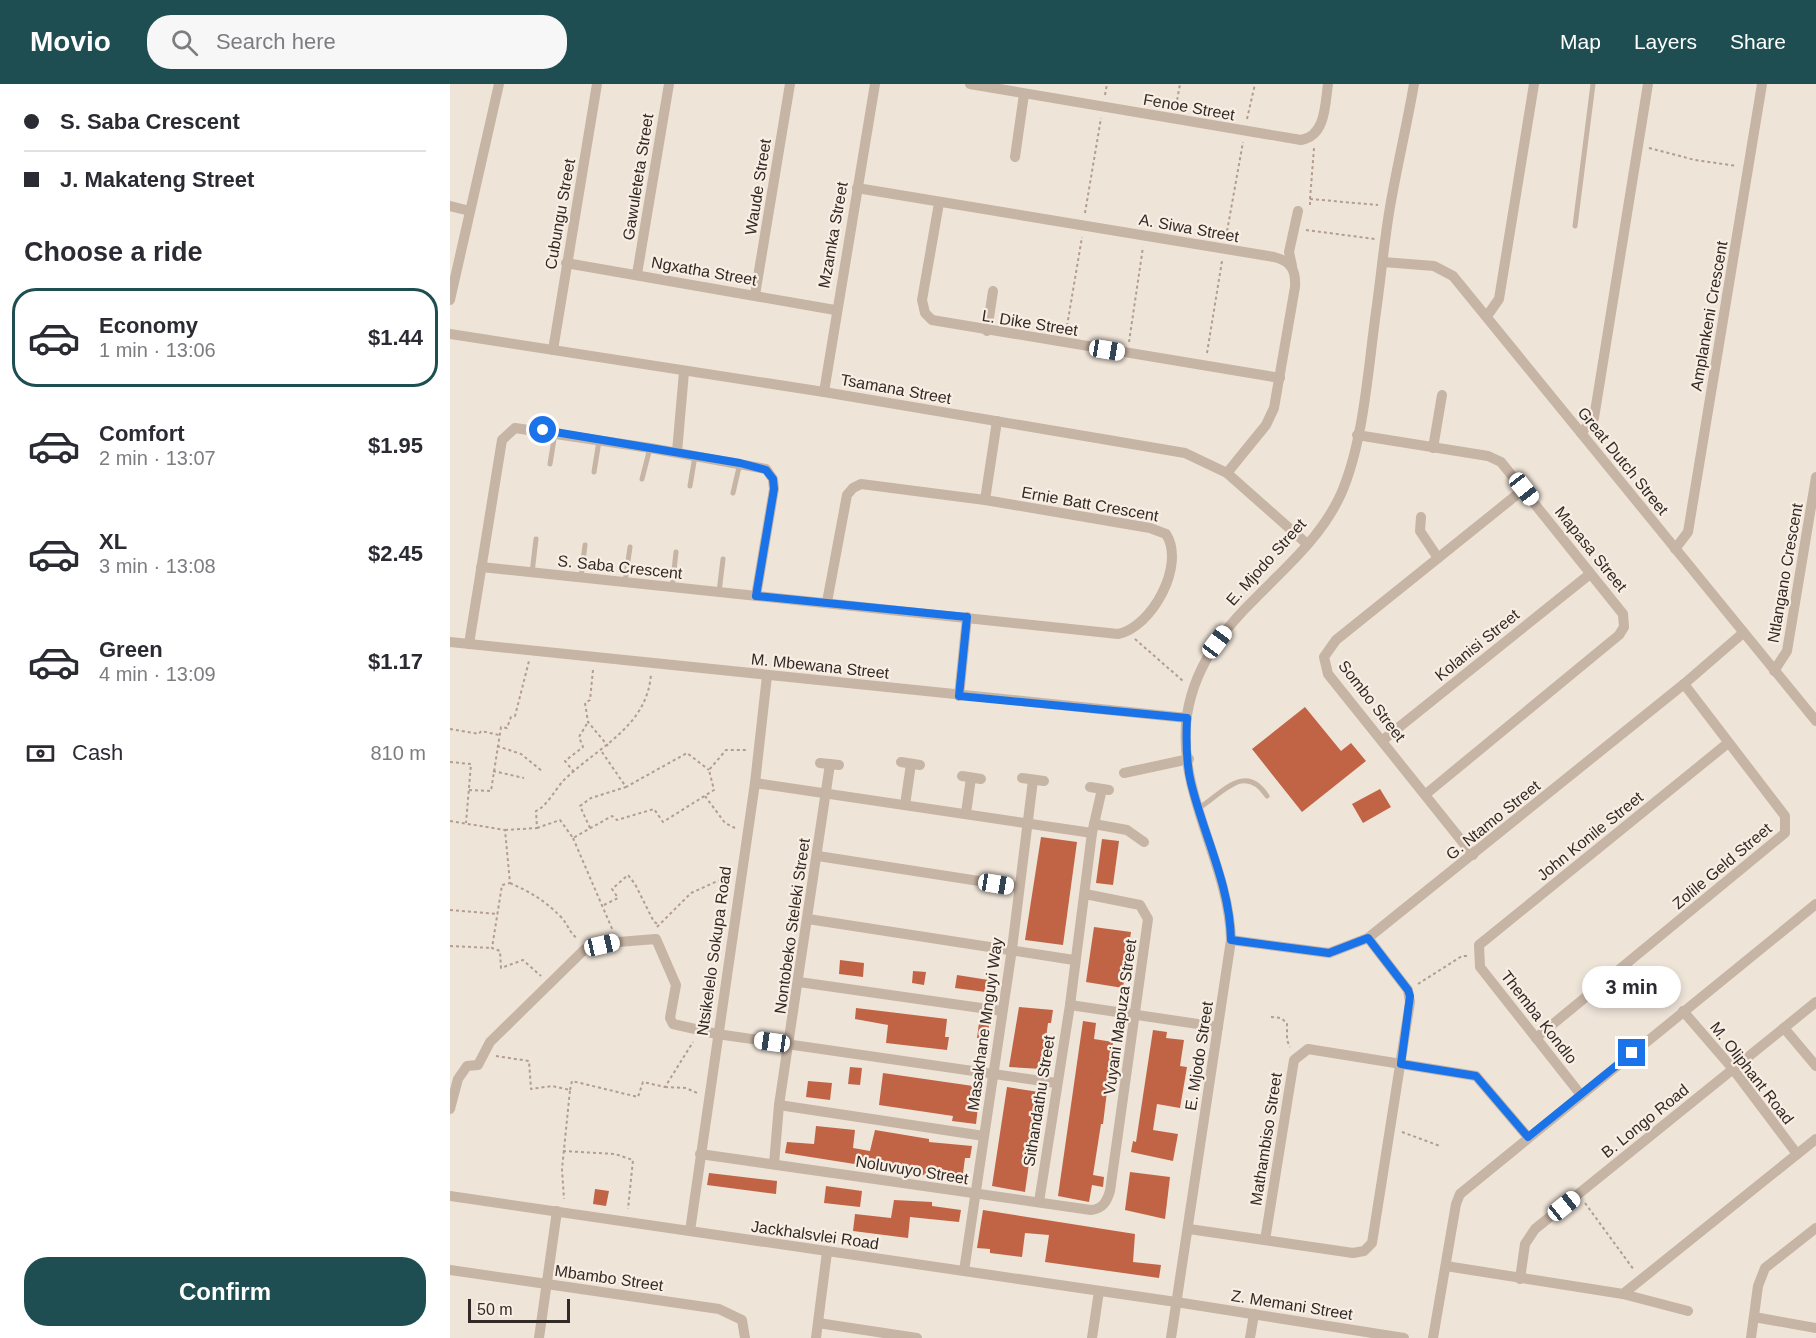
<!DOCTYPE html>
<html lang="en">
<head>
<meta charset="utf-8">
<style>
	:root { --surface:#fff; --page:#f7f7f7; --text:#2b2b33; --muted:#7c7c81; --line:#e1e1e2; --accent:#1e4e51 }
	body { margin:0; font-family:Arial,sans-serif; background:var(--page); color:var(--text); height:100vh; display:flex; flex-direction:column; font-size:22px; white-space:nowrap }
	* { box-sizing:border-box; margin:0 }
	p { font-size:20px; color:var(--muted) }
	.icon { flex:none; width:33px; height:33px; fill:none; stroke:currentColor; stroke-width:2; stroke-linecap:round; stroke-linejoin:round }
	.map { position:relative; flex:1; overflow:hidden }
	.side { display:flex; flex-direction:column; background:var(--surface); width:450px }
	.side>* { flex:none }
	.guide { display:grid; align-content:center; height:132px; padding:0 24px; background:var(--surface) }
	.scale { position:absolute; left:18px; bottom:15px; width:102px; box-sizing:border-box; padding-left:6px; border:3px solid #322a26; border-top:0; font-size:16px; line-height:21px; white-space:nowrap; color:#322a26; -webkit-text-stroke:4px #f8eee3; paint-order:stroke }
	.end { position:absolute; width:27px; height:27px; margin:-14px; border:8px solid #1a73e8; background:#fff; box-shadow:0 0 0 3px #fff }
	.from { border-radius:50% }
	.bubble { position:absolute; height:42px; border-radius:21px; background:var(--surface); box-shadow:0 3px 9px #0003; font-size:20px; font-weight:700; line-height:42px; text-align:center }
	.car { position:absolute; width:18px; height:36px; margin:-18px -9px; border-radius:8px; box-shadow:0 0 4px 2px #0007; background:linear-gradient(#fff 24%,#345 0 40%,#fff 0 76%,#345 0 86%,#fff 0) }
	.guide b { display:flex; align-items:center; gap:21px; height:57px; font-size:22px }
	.guide b+b { border-top:2px solid var(--line) }
	.guide i { width:15px; height:15px; background:var(--text) }
	ul { padding:0; list-style:none }
	li { display:flex; align-items:center; gap:18px; height:99px; margin:0 12px 9px; padding:0 12px; border:3px solid transparent; border-radius:24px }
	li div { flex:1 }
	li b { display:block; font-size:22px }
	li em { font-style:normal; font-weight:700 }
	li.current { border-color:var(--accent) }
	li>.icon { width:54px; height:54px; stroke-width:1.5 }
	h2 { padding:0 24px; font-size:27px; line-height:72px }
	.pay { display:flex; align-items:center; gap:15px; height:66px; padding:0 24px; font-size:22px }
	.pay p { margin-inline-start:auto }
	.action { display:flex; gap:12px; margin-top:auto; padding:12px 24px }
	.action a { flex:1; height:69px; border-radius:24px; background:var(--accent); color:#fff; font-size:24px; font-weight:700; line-height:69px; text-align:center }
	header { display:flex; align-items:center; gap:36px; box-sizing:border-box; height:84px; padding:0 30px; background:var(--accent); color:#fff }
	header strong { font-size:28px }
	nav { display:flex; gap:33px; margin-inline-start:auto; font-size:21px }
	.search { width:420px; height:54px; background:var(--page); display:flex; align-items:center; gap:15px; box-sizing:border-box; padding:0 21px; border-radius:24px; color:var(--muted); font-size:22px }
	main { display:flex; flex:1; min-height:0 }
	.map>svg:first-child { display:block }
	.building { fill:#c06445 }
	.lines { fill:none; stroke-linecap:round; stroke-linejoin:round }
	.path { stroke:#b29e8f; stroke-width:2; stroke-dasharray:3 3; stroke-linecap:butt }
	.service { stroke:#c6b4a5; stroke-width:5 }
	.minor { stroke:#c6b4a5; stroke-width:10 }
	.route { stroke:#1a73e8; stroke-width:8 }
	.labels { text-anchor:middle; dominant-baseline:central; stroke-width:4.5; stroke-linejoin:round; paint-order:stroke }
	.street-label { font-size:16px; fill:#322a26; stroke:#f8eee3 }
</style>
</head>
<body>
<header>
<strong>Movio</strong>
<div class="search"><svg class="icon" aria-label="search" viewBox="0 0 24 24"><circle cx="10" cy="10" r="6"/><path d="M15 15l6 6"/></svg>Search here</div>
<nav><a>Map</a><a>Layers</a><a>Share</a></nav>
</header>
<main>
<section class="side">
<div class="guide">
<b><i class="from"></i>S. Saba Crescent</b>
<b><i></i>J. Makateng Street</b>
</div>
<h2>Choose a ride</h2>
<ul>
<li class="current"><svg class="icon" aria-label="car" viewBox="0 0 24 24"><path d="M5 17H2v-5l4-1 3-4h7l3 4 3 1v5h-3M9 17h6M6 11h13"/><circle cx="7" cy="17" r="2"/><circle cx="17" cy="17" r="2"/></svg><div><b>Economy</b><p>1 min · 13:06</p></div><em>$1.44</em></li>
<li><svg class="icon" aria-label="car" viewBox="0 0 24 24"><path d="M5 17H2v-5l4-1 3-4h7l3 4 3 1v5h-3M9 17h6M6 11h13"/><circle cx="7" cy="17" r="2"/><circle cx="17" cy="17" r="2"/></svg><div><b>Comfort</b><p>2 min · 13:07</p></div><em>$1.95</em></li>
<li><svg class="icon" aria-label="car" viewBox="0 0 24 24"><path d="M5 17H2v-5l4-1 3-4h7l3 4 3 1v5h-3M9 17h6M6 11h13"/><circle cx="7" cy="17" r="2"/><circle cx="17" cy="17" r="2"/></svg><div><b>XL</b><p>3 min · 13:08</p></div><em>$2.45</em></li>
<li><svg class="icon" aria-label="car" viewBox="0 0 24 24"><path d="M5 17H2v-5l4-1 3-4h7l3 4 3 1v5h-3M9 17h6M6 11h13"/><circle cx="7" cy="17" r="2"/><circle cx="17" cy="17" r="2"/></svg><div><b>Green</b><p>4 min · 13:09</p></div><em>$1.17</em></li>
</ul>
<div class="pay"><svg class="icon" aria-label="cash" viewBox="0 0 24 24"><path d="M3 7h18v10H3z"/><circle cx="12" cy="12" r="2"/></svg>Cash<p>810 m</p></div>
<div class="action"><a>Confirm</a></div>
</section>
<div class="map">
<svg width="1366" height="1254" viewBox="0 0 1366 1254">
	<rect width="100%" height="100%" fill="#efe4d8"/>
	<g class="building">
		<path d="M855 623 891 667 901 659 916 677 852 728 802 665Z"/>
		<path d="M930 705 941 723 913 739 902 720Z"/>
		<path d="M591 753 627 758 613 861 575 856Z"/>
		<path d="M652 755 669 757 663 801 646 799Z"/>
		<path d="M644 843 681 848 673 904 636 898Z"/>
		<path d="M390 876 414 879 413 893 389 890Z"/>
		<path d="M463 887 476 888 474 901 462 899Z"/>
		<path d="M507 891 545 897 543 909 505 904Z"/>
		<path d="M569 923 603 926 601 939H598L592 985 559 983Z"/>
		<path d="M406 924 497 935 495 953H499L497 966 436 959 438 941 405 935Z"/>
		<path d="M633 937 646 939 644 955 663 958 653 1040H651L643 1091 654 1093 653 1103 642 1101 639 1118 608 1112Z"/>
		<path d="M529 939 539 940 538 955 527 954Z"/>
		<path d="M703 946 717 948 716 954 734 956 730 982 737 983 730 1024 707 1020 703 1046 728 1050 723 1077 681 1068 683 1057 686 1058Z"/>
		<path d="M400 983 412 984 410 1001 398 1000Z"/>
		<path d="M433 989 523 1002 521 1022 528 1023 526 1040 502 1037 503 1032 429 1021Z"/>
		<path d="M358 997 382 999 380 1016 356 1013Z"/>
		<path d="M557 1003 589 1008 575 1108 542 1102Z"/>
		<path d="M366 1042 405 1046 403 1064 420 1067 425 1046 479 1055V1058L522 1062 520 1074H515L512 1097 335 1069 337 1058 364 1060Z"/>
		<path d="M680 1088 720 1093 715 1135 675 1126Z"/>
		<path d="M259 1089 327 1097 326 1110 257 1101Z"/>
		<path d="M376 1102 412 1107 410 1123 374 1119Z"/>
		<path d="M145 1105 159 1107 156 1122 143 1120Z"/>
		<path d="M444 1116 482 1118V1122L511 1126 509 1138 460 1133 458 1154 403 1147 405 1130 441 1134Z"/>
		<path d="M533 1126 685 1150 683 1178 711 1181 709 1194 595 1178 599 1151 575 1149 572 1173 540 1169V1165L527 1164Z"/>
	</g>
	<g class="lines">
		<g class="path">
			<path d="M655 11 657 0"/>
			<path d="M726 22 730 0"/>
			<path d="M797 35 805 0"/>
			<path d="M1199 64 1245 76 1287 82"/>
			<path d="M860 115 864 64"/>
			<path d="M860 121V115L928 121"/>
			<path d="M635 129 651 34"/>
			<path d="M856 146 925 155"/>
			<path d="M776 153 793 58"/>
			<path d="M616 248 632 153"/>
			<path d="M679 258 693 163"/>
			<path d="M757 269 772 177"/>
			<path d="M685 555 733 597"/>
			<path d="M143 586 140 616 135 619 138 638 158 662"/>
			<path d="M0 645 29 650 31 647 49 651"/>
			<path d="M47 662 71 670 92 687"/>
			<path d="M152 668 176 703 237 669 259 686"/>
			<path d="M0 678 21 680 16 739"/>
			<path d="M43 687 74 694"/>
			<path d="M124 688 115 677 133 663 129 653 138 638"/>
			<path d="M19 706 41 707 51 643 57 644 61 633 65 632 79 577"/>
			<path d="M255 712 275 739 285 744"/>
			<path d="M0 737 55 746 60 799 52 801 42 864 50 867 51 884 73 876 91 892"/>
			<path d="M87 744 110 736 123 754 162 732 167 736 204 725 213 738 264 706 259 686 276 666H297"/>
			<path d="M140 744 130 722 141 714 176 703"/>
			<path d="M55 746 87 744 86 727C96 723 105 706 113 697 147 663 197 644 201 590"/>
			<path d="M123 754 163 847"/>
			<path d="M60 799C82 809 94 816 111 833 118 840 119 849 128 855"/>
			<path d="M154 821 168 814 162 805 178 791 185 800 204 838 208 840"/>
			<path d="M0 826 48 830"/>
			<path d="M207 843 241 809 281 791"/>
			<path d="M0 862 42 864"/>
			<path d="M968 900 1012 872H1017"/>
			<path d="M821 933 831 934 837 939V956L840 963"/>
			<path d="M46 972 79 977 81 1005 102 1002 120 1006 112 1085 114 1115"/>
			<path d="M215 1003 236 1004 247 1009"/>
			<path d="M120 1006 122 997 188 1013 193 998 215 1003 243 958"/>
			<path d="M952 1048 990 1062"/>
			<path d="M113 1067 165 1070 183 1076 178 1125"/>
			<path d="M1135 1119 1184 1186"/>
		</g>
		<g class="service">
			<path d="M1125 142 1143 0"/>
			<path d="M100 380 105 349"/>
			<path d="M144 388 149 357"/>
			<path d="M192 395 200 364"/>
			<path d="M240 402 245 372"/>
			<path d="M283 409 290 379"/>
			<path d="M82 489 86 455"/>
			<path d="M131 493 135 461"/>
			<path d="M175 498 180 463"/>
			<path d="M222 504 226 468"/>
			<path d="M269 508 273 475"/>
			<path d="M749 724C773 709 795 678 817 712"/>
		</g>
		<g class="minor">
			<path d="M520 0 851 56C876 52 875 20 878 0"/>
			<path d="M565 73 574 10"/>
			<path d="M407 104 824 173C841 177 846 186 845 203L824 324 816 341 777 389"/>
			<path d="M489 119 472 216 475 229 482 236 830 294"/>
			<path d="M0 122 20 127"/>
			<path d="M933 178 984 182 1003 192 1366 637"/>
			<path d="M116 179 385 226"/>
			<path d="M842 182 839 168 848 127"/>
			<path d="M187 190 219 0"/>
			<path d="M305 211 340 0"/>
			<path d="M0 216 49 0"/>
			<path d="M1037 232 1049 215 1084 0"/>
			<path d="M537 247 543 207"/>
			<path d="M0 250 374 308 735 369 777 389 856 459"/>
			<path d="M103 266 147 0"/>
			<path d="M374 308 425 0"/>
			<path d="M1131 349 1144 334 1198 0"/>
			<path d="M907 351 1038 372 1051 378 1173 530 1174 543 1169 551 976 710"/>
			<path d="M983 364 992 311"/>
			<path d="M227 368 234 288"/>
			<path d="M535 416 547 337"/>
			<path d="M971 433 970 447 988 474"/>
			<path d="M1225 465 1238 448 1312 0"/>
			<path d="M31 483 668 550C702 543 736 481 716 450L700 444 535 416 411 400 403 404 397 411 377 518"/>
			<path d="M0 558 737 634"/>
			<path d="M19 560 52 356 65 344 200 364 316 385 323 395 324 405 306 512"/>
			<path d="M1324 587 1337 567 1366 393"/>
			<path d="M509 612 517 533"/>
			<path d="M933 656 1140 490"/>
			<path d="M451 678 470 681"/>
			<path d="M370 679 389 681"/>
			<path d="M674 689 739 675"/>
			<path d="M512 692 531 695"/>
			<path d="M572 694 594 697"/>
			<path d="M305 699 642 749"/>
			<path d="M640 703 659 706"/>
			<path d="M455 721 461 680"/>
			<path d="M516 729 521 694"/>
			<path d="M644 740 677 746 694 758"/>
			<path d="M1023 771 878 590 874 573 886 556 1074 405"/>
			<path d="M368 772 568 803"/>
			<path d="M358 835 624 876"/>
			<path d="M781 856 879 869 918 854 1234 600 1293 549"/>
			<path d="M349 898 552 927"/>
			<path d="M620 921 768 943"/>
			<path d="M1233 927 1283 985 1347 1070"/>
			<path d="M1334 944 1366 982"/>
			<path d="M1086 954 1335 749V732L1234 600"/>
			<path d="M1131 1011 1030 883 1029 861 1278 659"/>
			<path d="M329 1021 534 1052"/>
			<path d="M0 1025 8 995 17 982 28 981 40 958 135 865 168 858 206 855 226 901 220 934 223 940 267 950 606 999"/>
			<path d="M250 1070 641 1126C653 1125 657 1117 660 1107L698 835 690 821 635 810"/>
			<path d="M324 1080 329 1021 380 680"/>
			<path d="M0 1112 726 1218 954 1254"/>
			<path d="M589 1118 620 921 642 749 652 705"/>
			<path d="M739 1145 903 1169 914 1167 922 1159 960 918 958 906 918 854"/>
			<path d="M240 1147 305 699 317 592"/>
			<path d="M815 1156 844 976 858 965 1026 992 1078 1053"/>
			<path d="M996 1182 1173 1210 1238 1227"/>
			<path d="M0 1186 269 1225 292 1236 295 1254"/>
			<path d="M514 1187 562 865 583 696"/>
			<path d="M1070 1195 1075 1160 1085 1145 1366 918"/>
			<path d="M1173 1210 1366 1055"/>
			<path d="M1304 1233 1366 1244"/>
			<path d="M368 1239 467 1254"/>
			<path d="M89 1254 107 1127"/>
			<path d="M366 1254 377 1168"/>
			<path d="M642 1254 649 1207"/>
			<path d="M721 1254 781 856C779 779 726 709 737 631 753 529 853 494 891 410 914 357 918 285 926 228 931 193 934 158 940 123 947 82 957 41 964 0"/>
			<path d="M800 1254 804 1230"/>
			<path d="M983 1254 1006 1120 1010 1110 1366 820"/>
			<path d="M1301 1254 1308 1202 1315 1184 1366 1144"/>
		</g>
	</g>
	<g class="lines">
		<path class="route" d="M93 346 290 379 316 386 323 395 324 405 306 512 517 533 509 612 737 634C736 655 736 679 741 699 754 752 780 801 781 856L879 869 918 854 958 906 960 912 951 980 1026 992 1078 1053 1182 969"/>
	</g>
	<g class="labels">
		<g class="street-label">
			<text transform="translate(739 23) rotate(10)">Fenoe Street</text>
			<text transform="translate(188 93) rotate(-81)">Gawuleteta Street</text>
			<text transform="translate(308 103) rotate(-81)">Waude Street</text>
			<text transform="translate(110 130) rotate(-80)">Cubungu Street</text>
			<text transform="translate(739 144) rotate(10)">A. Siwa Street</text>
			<text transform="translate(383 151) rotate(-80)">Mzamka Street</text>
			<text transform="translate(254 187) rotate(10)">Ngxatha Street</text>
			<text transform="translate(1259 232) rotate(-80)">Amplankeni Crescent</text>
			<text transform="translate(580 239) rotate(9)">L. Dike Street</text>
			<text transform="translate(446 305) rotate(10)">Tsamana Street</text>
			<text transform="translate(1173 377) rotate(51)">Great Dutch Street</text>
			<text transform="translate(640 420) rotate(10)">Ernie Batt Crescent</text>
			<text transform="translate(1141 465) rotate(51)">Mapasa Street</text>
			<text transform="translate(816 478) rotate(-48)">E. Mjodo Street</text>
			<text transform="translate(170 483) rotate(6)">S. Saba Crescent</text>
			<text transform="translate(1335 489) rotate(-80)">Ntlangano Crescent</text>
			<text transform="translate(1027 561) rotate(-39)">Kolanisi Street</text>
			<text transform="translate(370 582) rotate(6)">M. Mbewana Street</text>
			<text transform="translate(922 617) rotate(52)">Sombo Street</text>
			<text transform="translate(1043 736) rotate(-39)">G. Ntamo Street</text>
			<text transform="translate(1140 752) rotate(-39)">John Konile Street</text>
			<text transform="translate(1272 782) rotate(-40)">Zolile Geld Street</text>
			<text transform="translate(342 842) rotate(-82)">Nontobeko Steleki Street</text>
			<text transform="translate(264 867) rotate(-82)">Ntsikelelo Sokupa Road</text>
			<text transform="translate(670 933) rotate(-82)">Vuyani Mapuza Street</text>
			<text transform="translate(1089 933) rotate(52)">Themba Kondlo</text>
			<text transform="translate(535 940) rotate(-82)">Masakhane Mnguyi Way</text>
			<text transform="translate(749 972) rotate(-81)">E. Mjodo Street</text>
			<text transform="translate(1302 989) rotate(52)">M. Oliphant Road</text>
			<text transform="translate(589 1017) rotate(-81)">Sithandathu Street</text>
			<text transform="translate(1195 1037) rotate(-39)">B. Longo Road</text>
			<text transform="translate(816 1055) rotate(-81)">Mathambiso Street</text>
			<text transform="translate(462 1086) rotate(9)">Noluvuyo Street</text>
			<text transform="translate(365 1151) rotate(8)">Jackhalsvlei Road</text>
			<text transform="translate(159 1194) rotate(8)">Mbambo Street</text>
			<text transform="translate(842 1221) rotate(9)">Z. Memani Street</text>
		</g>
	</g>
</svg>
<div class="scale">50 m</div>
<i class="end from" style="left:93px;top:346px"></i>
<i class="end" style="left:1182px;top:969px"></i>
<div class="bubble" style="left:1132px;top:882px;width:99px">3 min</div>
<i class="car" style="left:657px;top:266px;rotate:99deg"></i>
<i class="car" style="left:1074px;top:405px;rotate:142deg"></i>
<i class="car" style="left:767px;top:558px;rotate:37deg"></i>
<i class="car" style="left:546px;top:800px;rotate:99deg"></i>
<i class="car" style="left:152px;top:861px;rotate:77deg"></i>
<i class="car" style="left:322px;top:958px;rotate:278deg"></i>
<i class="car" style="left:1114px;top:1122px;rotate:51deg"></i>
</div>
</main>
</body>
</html>
